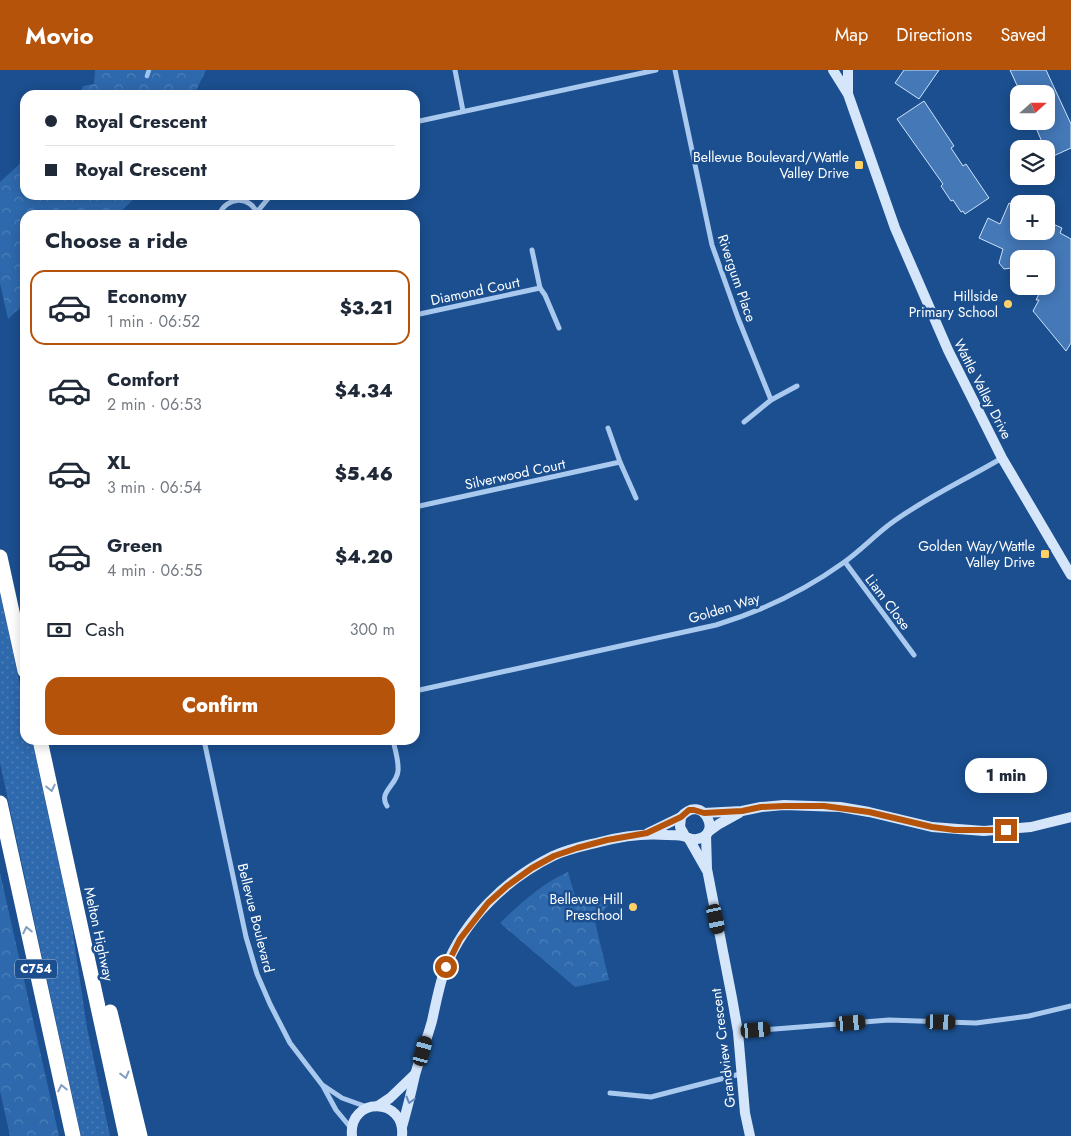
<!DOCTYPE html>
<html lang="en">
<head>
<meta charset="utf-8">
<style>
	:root { --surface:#fff; --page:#f2f2f3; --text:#1f2937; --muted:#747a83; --line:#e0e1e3; --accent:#b45309 }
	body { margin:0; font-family:Jost,sans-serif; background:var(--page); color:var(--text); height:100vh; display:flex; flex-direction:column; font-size:19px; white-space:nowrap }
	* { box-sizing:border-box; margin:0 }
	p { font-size:16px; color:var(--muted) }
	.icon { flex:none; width:28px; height:28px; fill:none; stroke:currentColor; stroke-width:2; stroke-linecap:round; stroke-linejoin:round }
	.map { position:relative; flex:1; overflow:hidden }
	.drawer { position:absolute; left:20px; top:140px; width:400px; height:535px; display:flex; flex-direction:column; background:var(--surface); border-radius:15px; box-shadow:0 2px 12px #0003 }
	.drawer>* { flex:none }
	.hud { position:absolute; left:20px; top:20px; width:400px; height:110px; border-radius:15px; box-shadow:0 2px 12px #0003; display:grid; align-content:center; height:110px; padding:0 25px; background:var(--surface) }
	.needle { width:32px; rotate:69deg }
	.tools { position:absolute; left:1010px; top:15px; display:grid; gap:10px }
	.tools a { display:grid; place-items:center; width:45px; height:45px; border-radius:10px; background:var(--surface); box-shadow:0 2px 12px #0003; font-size:25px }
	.end { position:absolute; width:22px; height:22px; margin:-11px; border:6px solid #b45309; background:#fff; box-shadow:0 0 0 2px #fff }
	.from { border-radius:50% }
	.bubble { position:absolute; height:35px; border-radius:15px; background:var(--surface); box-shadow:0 2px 12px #0003; font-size:16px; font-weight:800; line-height:35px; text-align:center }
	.car { position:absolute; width:15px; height:30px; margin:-15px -8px; border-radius:6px; box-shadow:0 0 4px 1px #0007; background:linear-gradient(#222 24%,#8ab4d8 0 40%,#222 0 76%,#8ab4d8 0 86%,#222 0) }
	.hud b { display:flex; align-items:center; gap:18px; height:48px; font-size:19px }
	.hud b+b { border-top:1px solid var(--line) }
	.hud i { width:12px; height:12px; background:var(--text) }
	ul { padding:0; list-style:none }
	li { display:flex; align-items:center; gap:15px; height:75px; margin:0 10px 8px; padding:0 15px; border:2px solid transparent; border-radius:15px }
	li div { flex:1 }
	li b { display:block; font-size:19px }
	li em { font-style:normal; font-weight:800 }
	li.on { border-color:var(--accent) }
	li>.icon { width:45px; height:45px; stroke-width:1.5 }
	h2 { padding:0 25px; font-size:22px; line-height:60px }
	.pay { display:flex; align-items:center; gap:12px; height:55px; padding:0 25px; font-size:19px }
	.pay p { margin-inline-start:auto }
	.primary-button { display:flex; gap:10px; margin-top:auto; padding:10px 25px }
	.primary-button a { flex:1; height:58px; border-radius:15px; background:var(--accent); color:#fff; font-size:20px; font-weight:800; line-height:58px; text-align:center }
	header { display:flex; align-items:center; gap:30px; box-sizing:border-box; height:70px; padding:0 25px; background:var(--accent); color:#fff }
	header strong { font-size:24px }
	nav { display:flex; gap:28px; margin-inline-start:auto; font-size:18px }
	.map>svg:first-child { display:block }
	.grass { fill:url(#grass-dots) }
	.park { fill:url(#park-crowns) }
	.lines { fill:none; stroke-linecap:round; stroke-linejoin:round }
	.stream { stroke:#9cc4f0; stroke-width:4.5 }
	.building { fill:#4478b7; stroke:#cfe3fa }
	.street { stroke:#a9c9ee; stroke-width:5 }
	.secondary { stroke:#d6e6fa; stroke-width:10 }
	.highway { stroke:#fff; stroke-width:15 }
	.oneway { stroke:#829ec1 }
	.oneway2 { stroke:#668bba }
	.route { stroke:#b45309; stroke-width:6 }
	.poi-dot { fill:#ffd166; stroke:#1b4f8f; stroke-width:2 }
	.labels { text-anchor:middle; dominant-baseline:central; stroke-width:5; stroke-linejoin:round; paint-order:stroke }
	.shield { fill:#1b4f8f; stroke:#bbcadd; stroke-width:1 }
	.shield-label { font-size:12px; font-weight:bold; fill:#fff }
	.poi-label { font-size:14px; fill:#fff; stroke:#1b4f8f; text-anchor:end }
	.street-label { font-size:14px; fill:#fff; stroke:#1b4f8f }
</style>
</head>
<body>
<header>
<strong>Movio</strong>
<nav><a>Map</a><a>Directions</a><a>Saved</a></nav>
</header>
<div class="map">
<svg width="1071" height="1066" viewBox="0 0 1071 1066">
	<defs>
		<pattern id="grass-dots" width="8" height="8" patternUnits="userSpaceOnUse" patternTransform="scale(1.25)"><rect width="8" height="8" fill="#2e69ad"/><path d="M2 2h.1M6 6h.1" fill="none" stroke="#4d80b9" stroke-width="1.8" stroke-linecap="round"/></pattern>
		<pattern id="park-crowns" width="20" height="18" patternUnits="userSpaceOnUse" patternTransform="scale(1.25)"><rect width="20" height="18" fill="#2e69ad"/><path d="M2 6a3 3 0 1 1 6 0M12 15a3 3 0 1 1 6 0" fill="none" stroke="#4d80b9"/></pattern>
	</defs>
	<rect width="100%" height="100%" fill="#1b4f8f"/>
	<path class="grass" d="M0 523 25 638V670H32L71 850 87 958 110 1066H81L0 693Z"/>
	<g class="park">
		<path d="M95 0H206L194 25H79L83 16 94 14Z"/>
		<path d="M25 89V125H138L117 145H25V233L8 249 0 213V112Z"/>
		<path d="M0 802 1 807 59 1066H10L0 1021Z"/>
		<path d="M568 802 577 833 618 822 595 852 609 910 575 917 500 853C521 833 541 814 568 802Z"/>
	</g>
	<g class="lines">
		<path class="stream" d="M147 6 149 0"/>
	</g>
	<g class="building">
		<path d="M904 0H939L919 29 895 13Z"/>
		<path d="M1010 0H1046L1071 54V78L1049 88 1033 51H1046V24H1021Z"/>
		<path d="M924 31 954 76 951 78 963 96 966 94 989 128 965 144 963 141 961 142 953 130 951 131 941 116 943 114 897 49Z"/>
		<path d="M1009 133 1019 137V161H1046V151L1062 158 1060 163 1071 169V273L1066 281 1033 241 1039 230H1036L1043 216H1046V189H1019V197L1004 199 999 193 1003 179 979 168 988 148 1000 154Z"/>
	</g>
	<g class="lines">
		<g class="street">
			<path d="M455 0 463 41"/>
			<path d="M675 0 712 175 738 248 771 330 797 316"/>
			<path d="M415 52 656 0"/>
			<path d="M257 142 271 125"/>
			<path d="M219 145C226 126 251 125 258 145"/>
			<path d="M540 218 545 225 559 258"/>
			<path d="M415 245 540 218 532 180"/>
			<path d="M744 352 771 330"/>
			<path d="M620 392 636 428"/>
			<path d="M415 437 620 392 608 358"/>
			<path d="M845 492 914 585"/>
			<path d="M415 621 716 555C762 541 804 521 843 493 860 481 874 466 890 454 925 428 965 410 1002 388"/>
			<path d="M204 670 246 867 257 904 270 934 290 973 323 1016 336 1040 351 1058"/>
			<path d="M387 736C378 722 397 715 398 701 399 691 395 680 393 670"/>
			<path d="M738 962 889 950 976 953 1029 946 1071 936"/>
			<path d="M324 1016 342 1028 367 1037"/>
			<path d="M610 1023 651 1027 740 1004"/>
		</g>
		<g class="secondary">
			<path d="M833 0 848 24 895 158 948 280 1002 388 1071 505"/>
			<path d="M848 23V0"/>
			<path d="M704 743 742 741 761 737 784 735 840 737 869 742 932 757 984 761 1031 757 1071 747"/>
			<path d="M708 762 719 754 739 743"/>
			<path d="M648 763 681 747"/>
			<path d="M706 765 707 799 732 928 738 962 745 1043 750 1066"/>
			<path d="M689 769 706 799"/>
			<path d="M378 1036 390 1028 415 1004"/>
			<path d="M402 1057C407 1040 411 1023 415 1005 420 987 427 969 432 951 436 933 439 916 445 899 464 850 506 809 553 786 568 779 584 776 600 772 622 766 644 763 667 765 672 765 678 765 683 766 688 767 691 770 697 769 724 765 702 722 681 747L680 757 685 766"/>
			<path d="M352 1066C348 1026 406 1027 402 1066"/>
		</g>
		<g class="highway">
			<path d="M0 487 25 601"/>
			<path d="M40 670 126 1066"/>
			<path d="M0 733 73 1066"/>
			<path d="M110 942 140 1066"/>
		</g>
	</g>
	<defs><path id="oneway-chevron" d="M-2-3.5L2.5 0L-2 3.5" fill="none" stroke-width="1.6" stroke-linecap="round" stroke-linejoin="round" transform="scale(1.25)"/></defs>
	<g class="oneway">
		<use href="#oneway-chevron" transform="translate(51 718) rotate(78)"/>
		<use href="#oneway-chevron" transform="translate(27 860) rotate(-102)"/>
		<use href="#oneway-chevron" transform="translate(125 1005) rotate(76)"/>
		<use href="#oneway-chevron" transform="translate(62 1018) rotate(-102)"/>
	</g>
	<use class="oneway2" href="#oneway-chevron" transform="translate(410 1030) rotate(105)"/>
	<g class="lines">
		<path class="route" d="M446 897 460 869 488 833 507 816 532 798 554 786 577 778 607 770 647 763 681 747 689 740H694L704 743 742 741 761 737 784 736H824L869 742 932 757 955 760H1006"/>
	</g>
	<g class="poi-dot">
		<rect x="854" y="90" width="10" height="10" rx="2.5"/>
		<circle cx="1008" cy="234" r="5"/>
		<rect x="1040" y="479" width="10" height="10" rx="2.5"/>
		<circle cx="633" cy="837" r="5"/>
	</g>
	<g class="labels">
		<rect class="shield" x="15" y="889.5" width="42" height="19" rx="4"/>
		<g class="shield-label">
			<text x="36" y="899">C754</text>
		</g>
		<g class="poi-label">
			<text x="849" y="87">Bellevue Boulevard/Wattle<tspan x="849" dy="16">Valley Drive</tspan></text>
			<text x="998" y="226">Hillside<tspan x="998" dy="16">Primary School</tspan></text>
			<text x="1035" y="476">Golden Way/Wattle<tspan x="1035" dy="16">Valley Drive</tspan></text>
			<text x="623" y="829">Bellevue Hill<tspan x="623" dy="16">Preschool</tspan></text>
		</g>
		<g class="street-label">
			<text transform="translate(737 208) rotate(71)">Rivergum Place</text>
			<text transform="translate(475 221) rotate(-12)">Diamond Court</text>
			<text transform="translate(983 319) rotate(63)">Wattle Valley Drive</text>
			<text transform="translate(515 404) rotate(-12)">Silverwood Court</text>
			<text transform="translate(888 532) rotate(53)">Liam Close</text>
			<text transform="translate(724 538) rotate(-17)">Golden Way</text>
			<text transform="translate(256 848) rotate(76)">Bellevue Boulevard</text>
			<text transform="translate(99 864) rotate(78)">Melton Highway</text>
			<text transform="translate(723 978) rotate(-97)">Grandview Crescent</text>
		</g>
	</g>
</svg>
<div class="tools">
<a><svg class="needle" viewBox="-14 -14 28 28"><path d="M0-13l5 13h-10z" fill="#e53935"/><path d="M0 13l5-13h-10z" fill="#747a83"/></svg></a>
<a><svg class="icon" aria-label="layers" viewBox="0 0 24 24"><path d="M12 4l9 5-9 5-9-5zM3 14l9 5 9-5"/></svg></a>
<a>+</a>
<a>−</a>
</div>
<i class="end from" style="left:446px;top:897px"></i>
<i class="end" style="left:1006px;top:760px"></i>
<div class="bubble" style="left:965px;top:688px;width:82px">1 min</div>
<i class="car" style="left:716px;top:849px;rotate:168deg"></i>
<i class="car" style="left:941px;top:952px;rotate:92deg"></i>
<i class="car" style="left:851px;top:953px;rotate:85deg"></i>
<i class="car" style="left:756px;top:960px;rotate:85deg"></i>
<i class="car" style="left:423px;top:981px;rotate:15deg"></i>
<div class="hud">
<b><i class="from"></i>Royal Crescent</b>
<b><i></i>Royal Crescent</b>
</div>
<section class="drawer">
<h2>Choose a ride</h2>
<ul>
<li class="on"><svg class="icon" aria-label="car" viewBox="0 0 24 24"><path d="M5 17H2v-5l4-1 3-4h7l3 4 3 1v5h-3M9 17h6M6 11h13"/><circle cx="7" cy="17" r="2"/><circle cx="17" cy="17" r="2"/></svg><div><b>Economy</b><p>1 min · 06:52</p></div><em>$3.21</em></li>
<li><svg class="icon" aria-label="car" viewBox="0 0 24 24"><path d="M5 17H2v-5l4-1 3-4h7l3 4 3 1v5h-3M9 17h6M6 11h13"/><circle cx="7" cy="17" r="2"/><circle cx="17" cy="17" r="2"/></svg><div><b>Comfort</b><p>2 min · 06:53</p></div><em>$4.34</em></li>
<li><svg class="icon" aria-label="car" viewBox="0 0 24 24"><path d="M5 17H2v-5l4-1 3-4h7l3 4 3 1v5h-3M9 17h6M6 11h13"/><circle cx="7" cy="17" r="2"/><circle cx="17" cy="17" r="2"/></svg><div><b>XL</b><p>3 min · 06:54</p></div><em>$5.46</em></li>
<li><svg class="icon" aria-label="car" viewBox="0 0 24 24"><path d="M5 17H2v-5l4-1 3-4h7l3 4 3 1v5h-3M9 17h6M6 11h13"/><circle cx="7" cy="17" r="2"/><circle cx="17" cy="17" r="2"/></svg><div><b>Green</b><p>4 min · 06:55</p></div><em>$4.20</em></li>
</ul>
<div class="pay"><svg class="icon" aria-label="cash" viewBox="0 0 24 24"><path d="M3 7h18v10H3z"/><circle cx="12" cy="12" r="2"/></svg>Cash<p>300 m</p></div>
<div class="primary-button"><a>Confirm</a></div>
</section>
</div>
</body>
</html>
